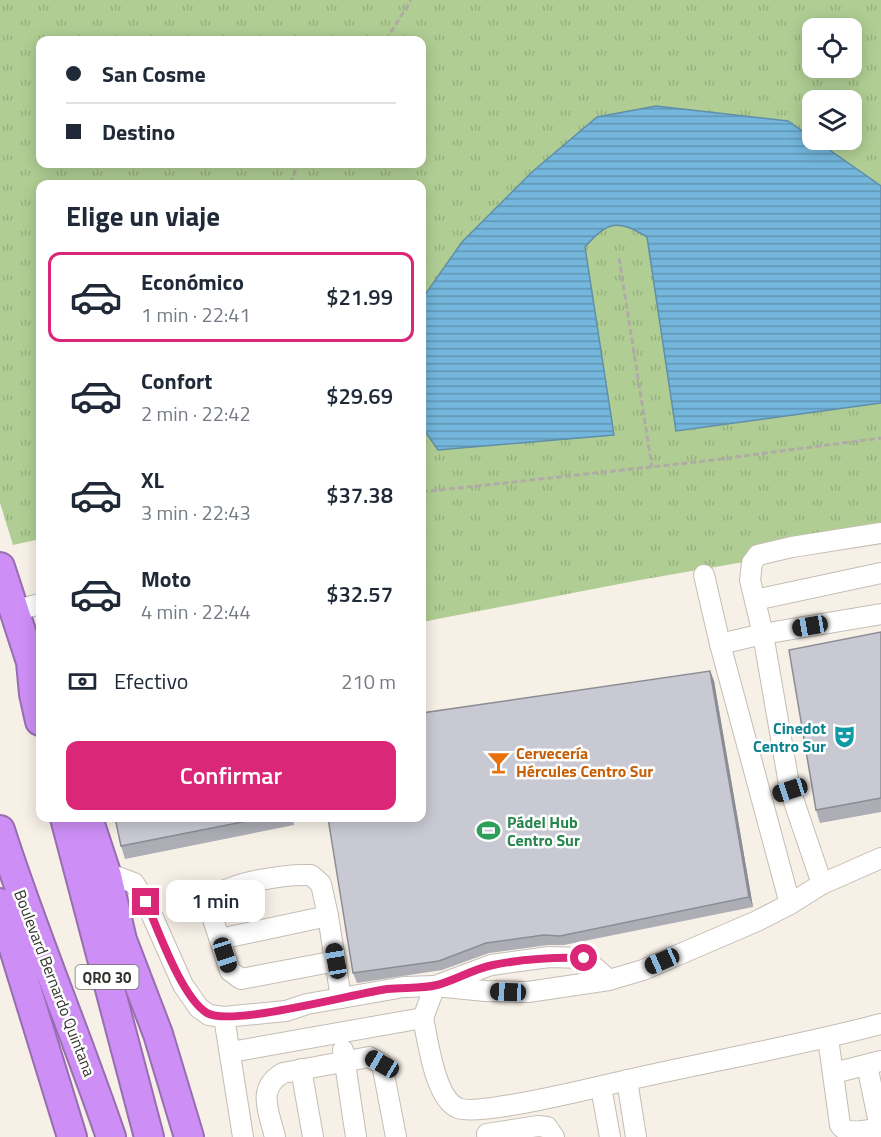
<!DOCTYPE html>
<html lang="es">
<head>
<meta charset="utf-8">
<style>
	:root { --surface:#fff; --page:#f2f2f3; --text:#1f2937; --muted:#747a83; --line:#e0e1e3; --accent:#db2777 }
	body { margin:0; font-family:"Titillium Web",sans-serif; background:var(--page); color:var(--text); height:100vh; display:flex; flex-direction:column; font-size:22px; white-space:nowrap }
	* { box-sizing:border-box; margin:0 }
	p { font-size:20px; color:var(--muted) }
	.icon { flex:none; width:33px; height:33px; fill:none; stroke:currentColor; stroke-width:2; stroke-linecap:round; stroke-linejoin:round }
	.map { position:relative; flex:1; overflow:hidden }
	.sheet { position:absolute; left:36px; top:180px; width:390px; height:642px; display:flex; flex-direction:column; background:var(--surface); border-radius:12px; box-shadow:0 3px 15px #0003 }
	.sheet>* { flex:none }
	.banner { position:absolute; left:36px; top:36px; width:390px; height:132px; border-radius:12px; box-shadow:0 3px 15px #0003; display:grid; align-content:center; height:132px; padding:0 30px; background:var(--surface) }
	.fabs { position:absolute; left:802px; top:18px; display:grid; gap:12px }
	.fabs a { display:grid; place-items:center; width:60px; height:60px; border-radius:12px; background:var(--surface); box-shadow:0 3px 15px #0003; font-size:30px }
	.end { position:absolute; width:27px; height:27px; margin:-14px; border:8px solid #db2777; background:#fff; box-shadow:0 0 0 3px #fff }
	.from { border-radius:50% }
	.bubble { position:absolute; height:42px; border-radius:12px; background:var(--surface); box-shadow:0 3px 15px #0003; font-size:20px; font-weight:600; line-height:42px; text-align:center }
	.car { position:absolute; width:18px; height:36px; margin:-18px -9px; border-radius:8px; box-shadow:0 0 4px 2px #0007; background:linear-gradient(#222 24%,#8ab4d8 0 40%,#222 0 76%,#8ab4d8 0 86%,#222 0) }
	.banner b { display:flex; align-items:center; gap:21px; height:57px; font-size:22px }
	.banner b+b { border-top:2px solid var(--line) }
	.banner i { width:15px; height:15px; background:var(--text) }
	ul { padding:0; list-style:none }
	li { display:flex; align-items:center; gap:18px; height:90px; margin:0 12px 9px; padding:0 18px; border:3px solid transparent; border-radius:12px }
	li div { flex:1 }
	li b { display:block; font-size:22px }
	li em { font-style:normal; font-weight:600 }
	li.current { border-color:var(--accent) }
	li>.icon { width:54px; height:54px; stroke-width:1.5 }
	h2 { padding:0 30px; font-size:27px; line-height:72px }
	.pay { display:flex; align-items:center; gap:15px; height:66px; padding:0 30px; font-size:22px }
	.pay p { margin-inline-start:auto }
	.button { display:flex; gap:12px; margin-top:auto; padding:12px 30px }
	.button a { flex:1; height:69px; border-radius:12px; background:var(--accent); color:#fff; font-size:24px; font-weight:600; line-height:69px; text-align:center }
	.map>svg:first-child { display:block }
	.grass { fill:url(#grass-tufts); fill-rule:evenodd }
	.water { fill:url(#water-rules); stroke:#618ea8; stroke-width:1.5 }
	.lines { fill:none; stroke-linecap:round; stroke-linejoin:round }
	.minor-casing { stroke:#c4bdb4; stroke-width:22 }
	.highway-casing { stroke:#976eb0; stroke-width:32 }
	.path { stroke:#b0aba4; stroke-width:3; stroke-dasharray:6 3; stroke-linecap:butt }
	.minor { stroke:#fff; stroke-width:20 }
	.highway { stroke:#cd8ff6; stroke-width:28 }
	.wall { fill:#acadb5 }
	.shaded-wall { fill:#8c8d94 }
	.building { fill:#c8c9d3; stroke:#8c8d94; stroke-width:1.5 }
	.route { stroke:#db2777; stroke-width:8 }
	.labels { text-anchor:middle; dominant-baseline:central; stroke-width:5; stroke-linejoin:round; paint-order:stroke }
	.shield { fill:#fefefe; stroke:#716f6c; stroke-width:1.5 }
	.shield-label { font-size:15px; font-weight:bold; fill:#34322e }
	.culture-label { font-size:16px; font-weight:bold; fill:#0d838f; stroke:#fefefe; text-anchor:end }
	.food-label { font-size:16px; font-weight:bold; fill:#c56008; stroke:#fefefe; text-anchor:start }
	.leisure-label { font-size:16px; font-weight:bold; fill:#27864d; stroke:#fefefe; text-anchor:start }
	.street-label { font-size:16px; fill:#34322e; stroke:#fefefe }
</style>
</head>
<body>
<div class="map">
<svg width="881" height="1137" viewBox="0 0 881 1137">
	<defs>
		<pattern id="grass-tufts" width="24" height="20" patternUnits="userSpaceOnUse" patternTransform="scale(1.5)"><rect width="24" height="20" fill="#b0ce94"/><path d="M3 7l-1-3M5 7V3M7 7l1-3M15 17l-1-3M17 17v-4M19 17l1-3" fill="none" stroke="#98b180"/></pattern>
		<pattern id="water-rules" width="6" height="5" patternUnits="userSpaceOnUse" patternTransform="scale(1.5)"><rect width="6" height="5" fill="#74b6dc"/><path d="M0 2.5h6" fill="none" stroke="#6095b3"/></pattern>
	</defs>
	<rect width="100%" height="100%" fill="#f7f0e7"/>
	<path class="grass" d="M0 0H881V538L640 580 422 622V184H40V539L13 545 0 503ZM813 28H852V68H813ZM40 40H422V164H40ZM813 100H852V140H813Z"/>
	<path class="water" d="M656 106 788 121 881 186V403L676 431 647 237C617 219 608 221 585 247L614 435 438 450 422 427V299L462 242 532 172 597 117Z"/>
	<g class="lines">
		<defs>
			<g id="minor">
				<path d="M704 575 720 644"/>
				<path d="M755 600 881 573"/>
				<path d="M13 611 40 604"/>
				<path d="M107 876 118 877 134 883 146 902 183 985 199 1008 209 1015 224 1017 286 1011 307 1004 404 987 435 986 485 991 528 992 609 980 643 970 757 921 790 904 822 884 881 858"/>
				<path d="M822 884 790 790 763 634 881 614"/>
				<path d="M790 904 720 644 763 634 750 580 752 563 758 555 792 547 881 533"/>
				<path d="M220 939 328 916"/>
				<path d="M336 961 241 979 230 971 210 910V900C228 882 286 874 311 875L321 884 328 916 341 998"/>
				<path d="M224 1017 243 1137"/>
				<path d="M423 1018 435 986 491 965 549 957 584 958 609 980"/>
				<path d="M828 1038 840 1125C848 1137 869 1129 881 1128"/>
				<path d="M343 1050 356 1137"/>
				<path d="M231 1052 423 1018C428 1041 435 1099 458 1108 479 1117 600 1086 628 1080 712 1061 797 1046 881 1024"/>
				<path d="M867 1065 880 1128"/>
				<path d="M301 1069 313 1137"/>
				<path d="M834 1073 881 1061"/>
				<path d="M627 1080 636 1137"/>
				<path d="M601 1087 610 1137"/>
				<path d="M487 1134 538 1126 547 1127 554 1137"/>
				<path d="M275 1137C269 1112 256 1088 283 1073L369 1057 382 1064 396 1137"/>
			</g>
			<g id="highway">
				<path d="M0 567 31 662 34 694 40 721"/>
				<path d="M65 818 149 1137"/>
				<path d="M88 818 107 876 122 940 158 1034 189 1137"/>
				<path d="M0 830C33 933 76 1034 111 1137"/>
				<path d="M0 903 72 1137"/>
			</g>
		</defs>
		<use href="#minor" class="minor-casing"/>
		<use href="#highway" class="highway-casing"/>
		<g class="path">
			<path d="M386 40 411 0"/>
			<path d="M290 184 298 164"/>
			<path d="M619 258 652 467"/>
			<path d="M422 492 705 461 881 438"/>
		</g>
		<use href="#minor" class="minor"/>
		<use href="#highway" class="highway"/>
	</g>
	<g class="wall">
		<path d="M881 632V812L820 823 816 810Z"/>
		<path d="M710 671 714 681 753 907 564 945H548L489 953 442 970 357 983 353 973Z"/>
		<path d="M115 818H293L294 825 125 859 121 846Z"/>
	</g>
	<path class="shaded-wall" d="M710 671 714 681 753 907 749 897Z"/>
	<g class="building">
		<path d="M881 632V798L816 810 789 650Z"/>
		<path d="M710 671 749 897 560 936 544 935 486 943 439 961 353 973 328 818H422V713Z"/>
		<path d="M115 818H262L121 846Z"/>
	</g>
	<g class="lines">
		<path class="route" d="M146 902C158 930 182 998 207 1013 231 1027 353 994 387 989 403 987 421 989 437 985 456 980 473 969 493 965 523 959 553 957 584 958"/>
	</g>
	<defs>
		<symbol id="theatre-bare" viewBox="-9 -9 18 18"><path d="M-5-5.5Q0-4 5-5.5V0Q5 5 0 6Q-5 5-5 0ZM-3.3-2.5H-1v1.5H-3.3ZM1-2.5H3.3v1.5H1ZM-2.8 1Q0 5.5 2.8 1Z" fill="#0f9aa8" stroke="#fefefe" stroke-width="2.5" paint-order="stroke"/></symbol>
		<symbol id="bar-bare" viewBox="-9 -9 18 18"><path d="M-6-5H6L.8 .8V4.5H3.5V6h-7V4.5H-.8V.8Z" fill="#e8710a" stroke="#fefefe" stroke-width="2.5" paint-order="stroke"/></symbol>
		<symbol id="stadium-bare" viewBox="-9 -9 18 18"><path d="M0-5a6.5 5 0 1 0 0 10a6.5 5 0 1 0 0-10ZM-3.5-1.8h7v3.6h-7Z" fill="#2e9e5b" stroke="#fefefe" stroke-width="2.5" paint-order="stroke"/></symbol>
	</defs>
	<g fill-rule="evenodd">
		<use href="#theatre-bare" x="828" y="720" width="33" height="33"/>
		<use href="#bar-bare" x="482" y="746" width="33" height="33"/>
		<use href="#stadium-bare" x="472" y="814" width="33" height="33"/>
	</g>
	<g class="labels">
		<rect class="shield" x="75.5" y="965" width="63" height="24" rx="4.5"/>
		<g class="shield-label">
			<text x="107" y="977">QRO 30</text>
		</g>
		<g class="culture-label">
			<text x="826" y="728">Cinedot<tspan x="826" dy="18">Centro Sur</tspan></text>
		</g>
		<g class="food-label">
			<text x="516" y="753">Cervecería<tspan x="516" dy="18">Hércules Centro Sur</tspan></text>
		</g>
		<g class="leisure-label">
			<text x="507" y="822">Pádel Hub<tspan x="507" dy="18">Centro Sur</tspan></text>
		</g>
		<g class="street-label">
			<text transform="translate(55 983) rotate(69)">Boulevard Bernardo Quintana</text>
		</g>
	</g>
</svg>
<div class="fabs">
<a><svg class="icon" aria-label="locate" viewBox="0 0 24 24"><circle cx="12" cy="12" r="6"/><path d="M12 2v4M12 18v4M2 12h4M18 12h4"/></svg></a>
<a><svg class="icon" aria-label="layers" viewBox="0 0 24 24"><path d="M12 4l9 5-9 5-9-5zM3 14l9 5 9-5"/></svg></a>
</div>
<i class="end from" style="left:584px;top:958px"></i>
<i class="end" style="left:146px;top:902px"></i>
<div class="bubble" style="left:166px;top:880px;width:99px">1 min</div>
<i class="car" style="left:810px;top:626px;rotate:260deg"></i>
<i class="car" style="left:790px;top:790px;rotate:252deg"></i>
<i class="car" style="left:225px;top:955px;rotate:162deg"></i>
<i class="car" style="left:336px;top:961px;rotate:350deg"></i>
<i class="car" style="left:662px;top:961px;rotate:246deg"></i>
<i class="car" style="left:508px;top:992px;rotate:272deg"></i>
<i class="car" style="left:382px;top:1064px;rotate:300deg"></i>
<div class="banner">
<b><i class="from"></i>San Cosme</b>
<b><i></i>Destino</b>
</div>
<section class="sheet">
<h2>Elige un viaje</h2>
<ul>
<li class="current"><svg class="icon" aria-label="car" viewBox="0 0 24 24"><path d="M5 17H2v-5l4-1 3-4h7l3 4 3 1v5h-3M9 17h6M6 11h13"/><circle cx="7" cy="17" r="2"/><circle cx="17" cy="17" r="2"/></svg><div><b>Económico</b><p>1 min · 22:41</p></div><em>$21.99</em></li>
<li><svg class="icon" aria-label="car" viewBox="0 0 24 24"><path d="M5 17H2v-5l4-1 3-4h7l3 4 3 1v5h-3M9 17h6M6 11h13"/><circle cx="7" cy="17" r="2"/><circle cx="17" cy="17" r="2"/></svg><div><b>Confort</b><p>2 min · 22:42</p></div><em>$29.69</em></li>
<li><svg class="icon" aria-label="car" viewBox="0 0 24 24"><path d="M5 17H2v-5l4-1 3-4h7l3 4 3 1v5h-3M9 17h6M6 11h13"/><circle cx="7" cy="17" r="2"/><circle cx="17" cy="17" r="2"/></svg><div><b>XL</b><p>3 min · 22:43</p></div><em>$37.38</em></li>
<li><svg class="icon" aria-label="car" viewBox="0 0 24 24"><path d="M5 17H2v-5l4-1 3-4h7l3 4 3 1v5h-3M9 17h6M6 11h13"/><circle cx="7" cy="17" r="2"/><circle cx="17" cy="17" r="2"/></svg><div><b>Moto</b><p>4 min · 22:44</p></div><em>$32.57</em></li>
</ul>
<div class="pay"><svg class="icon" aria-label="cash" viewBox="0 0 24 24"><path d="M3 7h18v10H3z"/><circle cx="12" cy="12" r="2"/></svg>Efectivo<p>210 m</p></div>
<div class="button"><a>Confirmar</a></div>
</section>
</div>
</body>
</html>
